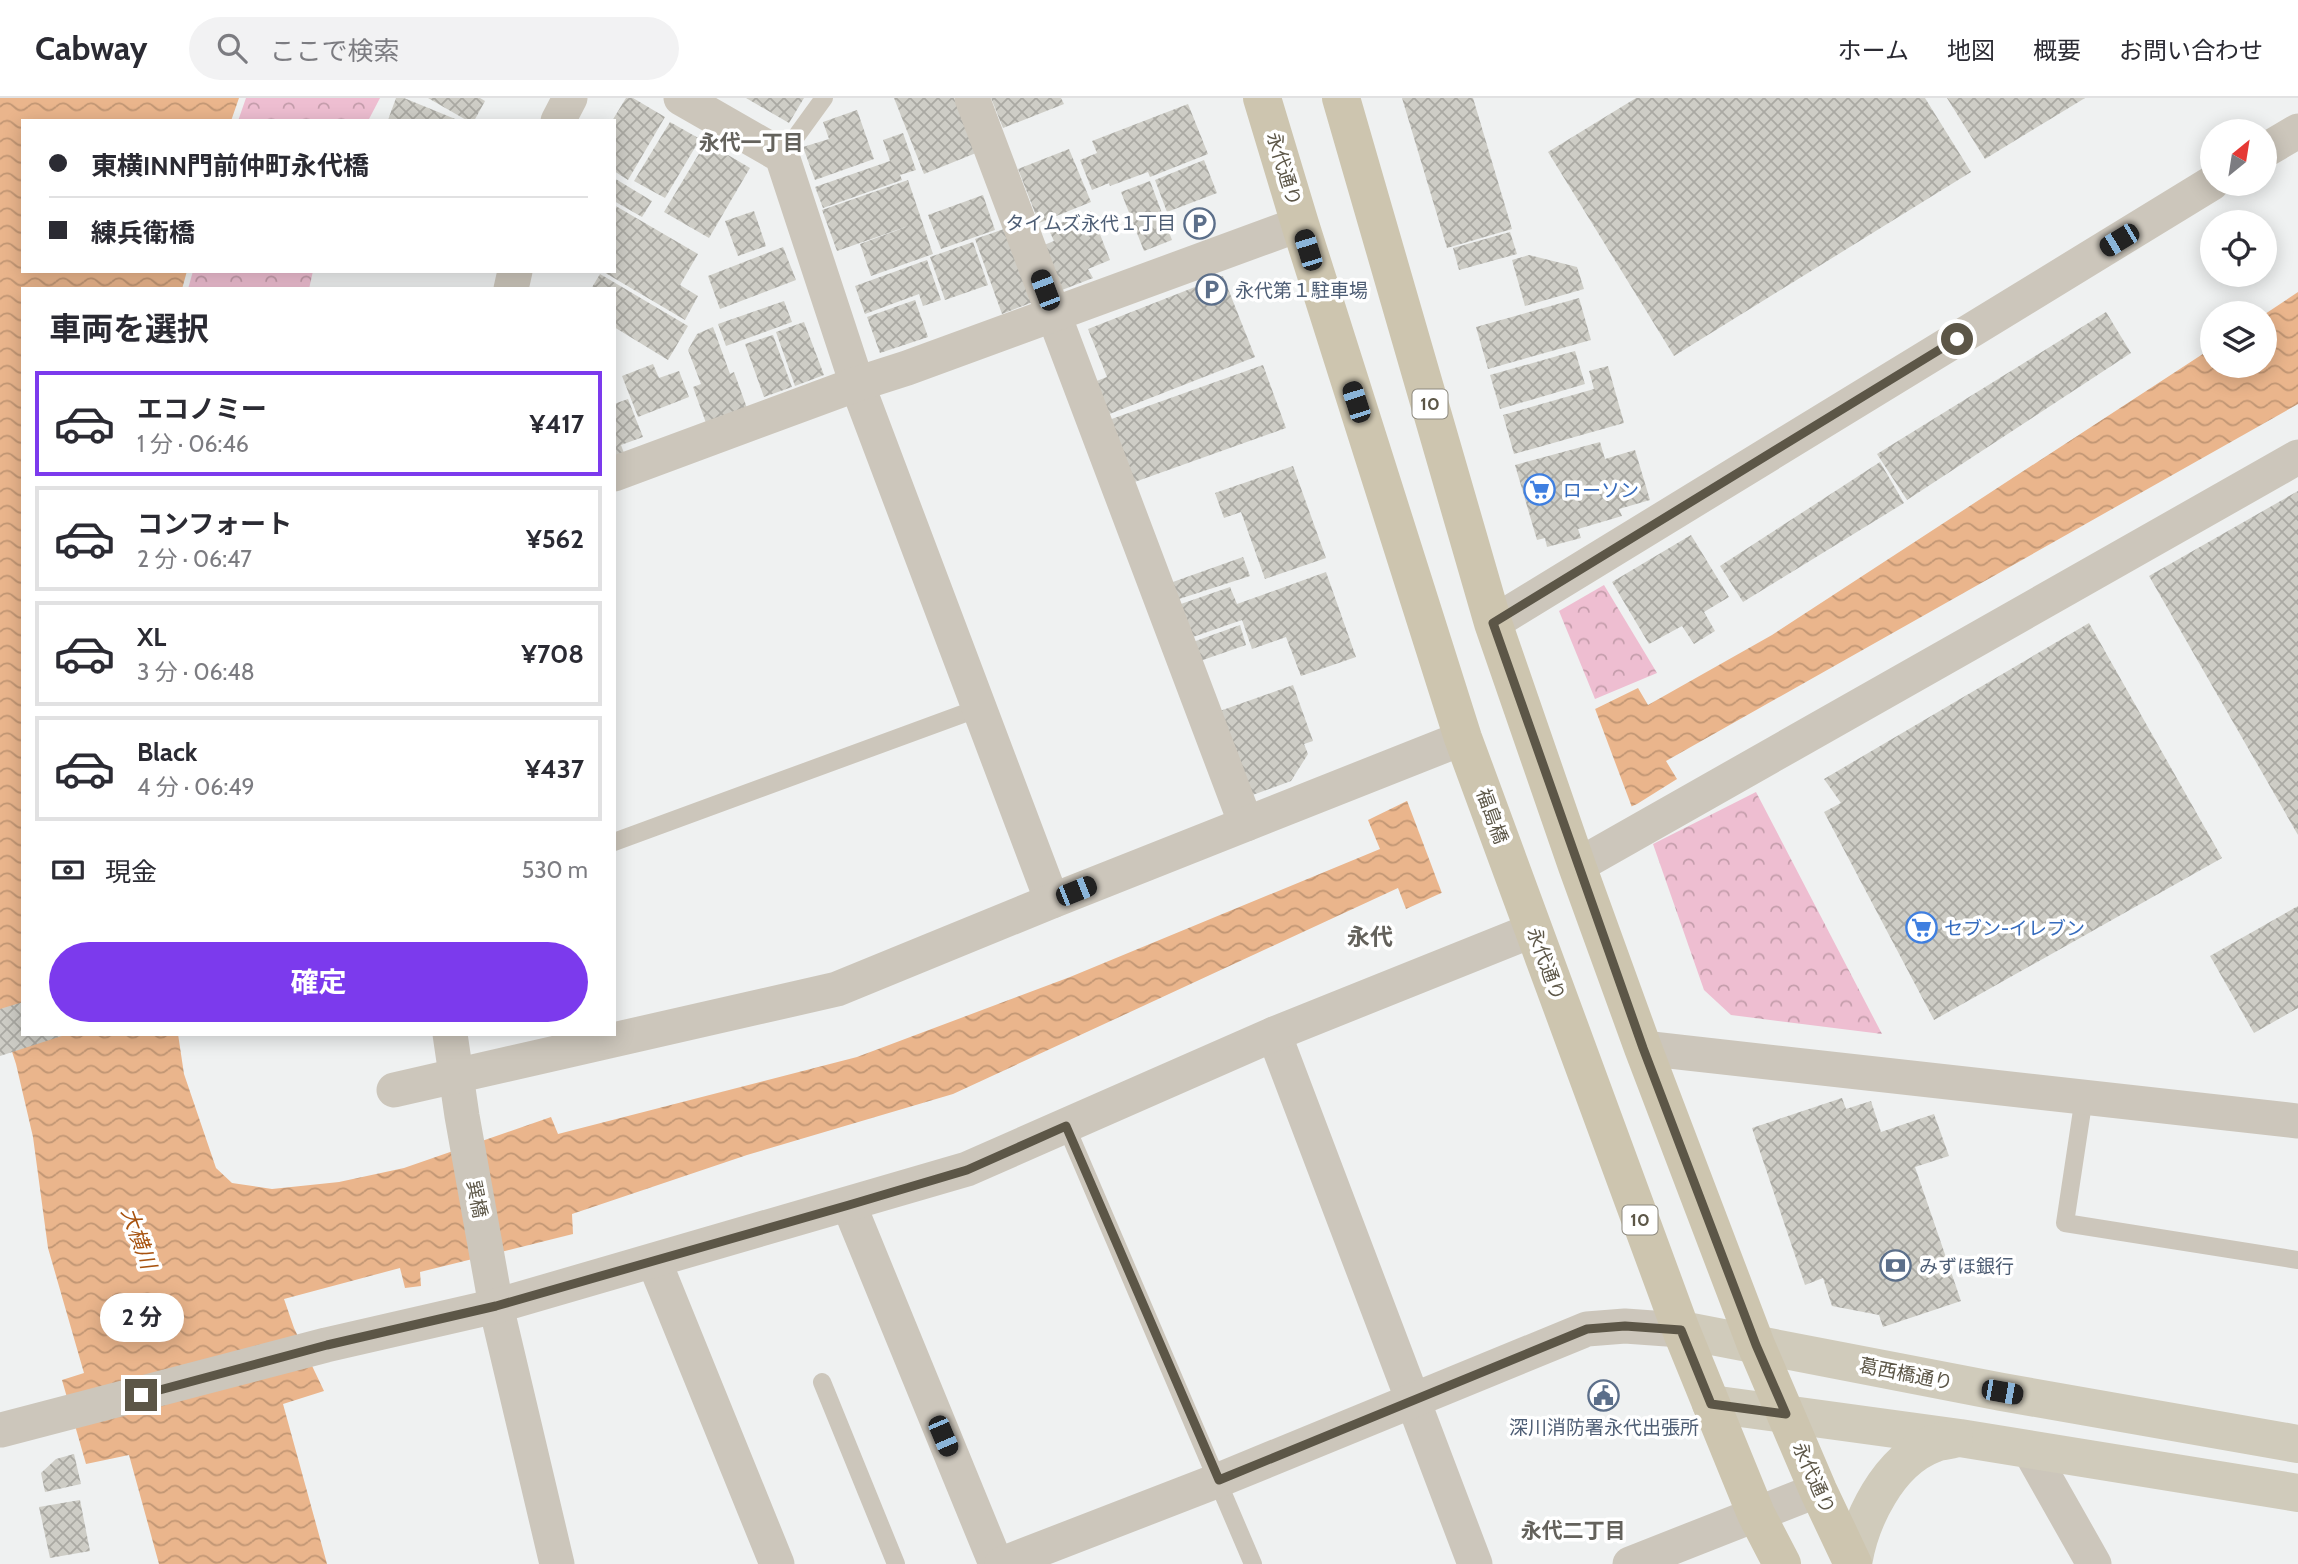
<!DOCTYPE html>
<html lang="ja">
<head>
<meta charset="utf-8">
<style>
	:root { --surface:#fff; --page:#f2f2f3; --text:#2b2b33; --muted:#7c7c81; --line:#e1e1e2; --accent:#7c3aed }
	body { margin:0; font-family:Cabin,"Noto Sans JP",sans-serif; background:var(--page); color:var(--text); height:100vh; display:flex; flex-direction:column; font-size:26px; white-space:nowrap }
	* { box-sizing:border-box; margin:0 }
	p { font-size:23px; color:var(--muted) }
	.icon { flex:none; width:38px; height:38px; fill:none; stroke:currentColor; stroke-width:2; stroke-linecap:round; stroke-linejoin:round }
	.map { position:relative; flex:1; overflow:hidden }
	.panel { position:absolute; left:21px; top:189px; width:595px; height:749px; display:flex; flex-direction:column; background:var(--surface); border-radius:0px; box-shadow:0 4px 18px #0003 }
	.panel>* { flex:none }
	.guide { position:absolute; left:21px; top:21px; width:595px; height:154px; border-radius:0px; box-shadow:0 4px 18px #0003; display:grid; align-content:center; height:154px; padding:0 28px; background:var(--surface) }
	.needle { width:46px; rotate:30deg }
	.fabs { position:absolute; left:2200px; top:21px; display:grid; gap:14px }
	.fabs a { display:grid; place-items:center; width:77px; height:77px; border-radius:50%; background:var(--surface); box-shadow:0 4px 18px #0003; font-size:35px }
	.end { position:absolute; width:32px; height:32px; margin:-16px; border:9px solid #5c5647; background:#fff; box-shadow:0 0 0 4px #fff }
	.from { border-radius:50% }
	.bubble { position:absolute; height:49px; border-radius:24px; background:var(--surface); box-shadow:0 4px 18px #0003; font-size:23px; font-weight:700; line-height:49px; text-align:center }
	.car { position:absolute; width:21px; height:42px; margin:-21px -10px; border-radius:9px; box-shadow:0 0 5px 2px #0007; background:linear-gradient(#222 24%,#8ab4d8 0 40%,#222 0 76%,#8ab4d8 0 86%,#222 0) }
	.guide b { display:flex; align-items:center; gap:24px; height:66px; font-size:26px }
	.guide b+b { border-top:2px solid var(--line) }
	.guide i { width:18px; height:18px; background:var(--text) }
	ul { padding:0; list-style:none }
	li { display:flex; align-items:center; gap:21px; height:105px; margin:0 14px 10px; padding:0 14px; border:4px solid var(--line); border-radius:0px }
	li div { flex:1 }
	li b { display:block; font-size:26px }
	li em { font-style:normal; font-weight:700 }
	li.selected { border-color:var(--accent) }
	li>.icon { width:63px; height:63px; stroke-width:1.5 }
	h2 { padding:0 28px; font-size:32px; line-height:84px }
	.pay { display:flex; align-items:center; gap:18px; height:77px; padding:0 28px; font-size:26px }
	.pay p { margin-inline-start:auto }
	.primary-button { display:flex; gap:14px; margin-top:auto; padding:14px 28px }
	.primary-button a { flex:1; height:80px; border-radius:42px; background:var(--accent); color:#fff; font-size:28px; font-weight:700; line-height:80px; text-align:center }
	header { display:flex; align-items:center; gap:42px; box-sizing:border-box; height:98px; padding:0 35px; background:var(--surface); border-bottom:2px solid var(--line) }
	header strong { font-size:33px }
	nav { display:flex; gap:38px; margin-inline-start:auto; font-size:24px }
	.search { width:490px; height:63px; background:var(--page); display:flex; align-items:center; gap:18px; box-sizing:border-box; padding:0 24px; border-radius:38px; color:var(--muted); font-size:26px }
	.map>svg:first-child { display:block }
	.forest { fill:url(#forest-crowns) }
	.water { fill:url(#water-waves) }
	.pier { fill:#eff1f1 }
	.building { fill:url(#building-cross-hatch) }
	.lines { fill:none; stroke-linecap:round; stroke-linejoin:round }
	.service { stroke:#ccc6bb; stroke-width:18 }
	.minor { stroke:#ccc6bb; stroke-width:35 }
	.secondary { stroke:#d0cbbb; stroke-width:38 }
	.primary { stroke:#cdc5af; stroke-width:38 }
	.route { stroke:#5c5647; stroke-width:9 }
	.labels { text-anchor:middle; dominant-baseline:central; stroke-width:7; stroke-linejoin:round; paint-order:stroke }
	.shield { fill:#fff; stroke:#8d897e; stroke-width:2 }
	.shield-label { font-size:18px; font-weight:bold; fill:#5c5647 }
	.street-label { font-size:19px; fill:#5c5647; stroke:#fff }
	.service-label { font-size:19px; fill:#4e5e75; stroke:#fff; text-anchor:start }
	.shop-label { font-size:19px; fill:#366cbe; stroke:#fff; text-anchor:start }
	.neighbourhood-label { font-size:21px; font-weight:bold; fill:#64625c; stroke:#fff }
	.water-label { font-size:21px; font-style:italic; fill:#a7520f; stroke:#fff }
	.quarter-label { font-size:23px; font-weight:bold; fill:#64625c; stroke:#fff }
</style>
</head>
<body>
<header>
<strong>Cabway</strong>
<div class="search"><svg class="icon" aria-label="search" viewBox="0 0 24 24"><circle cx="10" cy="10" r="6"/><path d="M15 15l6 6"/></svg>ここで検索</div>
<nav><a>ホーム</a><a>地図</a><a>概要</a><a>お問い合わせ</a></nav>
</header>
<div class="map">
<svg width="2298" height="1466" viewBox="0 0 2298 1466">
	<defs>
		<pattern id="forest-crowns" width="20" height="18" patternUnits="userSpaceOnUse" patternTransform="scale(1.75)"><rect width="20" height="18" fill="#eebed1"/><path d="M2 6a3 3 0 1 1 6 0M12 15a3 3 0 1 1 6 0" fill="none" stroke="#c49dab"/></pattern>
		<pattern id="water-waves" width="16" height="10" patternUnits="userSpaceOnUse" patternTransform="scale(1.75)"><rect width="16" height="10" fill="#eab58c"/><path d="M0 5q4-4 8 0t8 0" fill="none" stroke="#c19674"/></pattern>
		<pattern id="building-cross-hatch" width="8" height="8" patternUnits="userSpaceOnUse" patternTransform="scale(1.75)"><rect width="8" height="8" fill="#cecdc6"/><path d="M0 0l8 8M0 8l8-8" fill="none" stroke="#aaa9a3"/></pattern>
	</defs>
	<rect width="100%" height="100%" fill="#eff1f1"/>
	<g class="forest">
		<path d="M246 0H380L368 23H238Z"/>
		<path d="M193 173H313L309 191H188Z"/>
		<path d="M1604 487 1657 575 1595 601 1559 513Z"/>
		<path d="M1756 694 1882 936 1731 917 1704 892 1653 746Z"/>
	</g>
	<path class="water" d="M0 0H239L231 23H23V173H187L182 191H23V936H178L184 976 216 1070 232 1085 272 1091 339 1084 404 1070 551 1019 558 1036 857 959 1070 879 1380 751 1368 722 1638 590 1648 607 1772 537 2212 250V268H2264L2265 216 2298 194V306L1666 663 1677 681 1637 706 1406 811 1398 790 953 996 747 1057 572 1116 573 1136 420 1174 421 1188 405 1190 400 1170 284 1201 294 1230 324 1293 283 1306 327 1466H159L129 1357 86 1366 62 1282 84 1275 48 1150 33 1039 16 966 0 917Z"/>
	<path class="pier" d="M1594 608 1633 712 1443 798 1406 700Z"/>
	<g class="building">
		<path d="M396 0H404L460 23H389L388 22Z"/>
		<path d="M428 0H480L485 3 474 23H468Z"/>
		<path d="M626 0H633L665 19 628 82 614 73V23H612Z"/>
		<path d="M746 0H804L789 25Z"/>
		<path d="M894 0H954L976 55 924 76Z"/>
		<path d="M991 0H1061L1064 6 1003 30Z"/>
		<path d="M1402 0H1473L1512 131 1447 150Z"/>
		<path d="M1636 0H1925L1971 74 1674 258 1548 54Z"/>
		<path d="M1947 0H2085L1985 61Z"/>
		<path d="M1188 6 1208 56 1150 79 1148 74 1110 88 1109 85 1092 92 1080 62 1097 55 1092 43Z"/>
		<path d="M857 12 874 61 815 82 803 49 829 41 823 24Z"/>
		<path d="M670 24 700 41 665 100 634 83Z"/>
		<path d="M903 35 916 72 900 77 902 82 823 110 815 89 890 63 883 42Z"/>
		<path d="M706 44 750 70 709 140 664 114Z"/>
		<path d="M1069 51 1091 104 1039 125 1018 71Z"/>
		<path d="M1204 62 1217 95 1167 114 1155 82Z"/>
		<path d="M614 80 652 103 642 119 614 103Z"/>
		<path d="M908 82 933 156 871 178 860 146 914 126 837 153 822 112Z"/>
		<path d="M1150 83 1172 142 1144 153 1121 94Z"/>
		<path d="M983 97 995 132 941 151 928 117Z"/>
		<path d="M614 107 698 156 680 187 698 198 685 222 602 173H614Z"/>
		<path d="M754 113 766 148 738 158 725 123Z"/>
		<path d="M1091 113 1110 162 1088 171 1093 180 1062 192 1044 147 1054 143 1048 130Z"/>
		<path d="M1007 130 1033 204 1002 216 975 141Z"/>
		<path d="M1510 134 1517 156 1459 172 1453 150Z"/>
		<path d="M973 144 988 187 945 202 930 159Z"/>
		<path d="M783 149 796 182 720 211 708 178Z"/>
		<path d="M1529 157 1577 169 1584 191 1525 208 1512 162Z"/>
		<path d="M927 162 941 202 923 208 919 196 865 216 855 188Z"/>
		<path d="M600 176 688 228 668 262 614 229V191H591Z"/>
		<path d="M1223 178 1255 259 1107 317 1094 284 1107 279 1088 231Z"/>
		<path d="M1579 200 1591 242 1488 271 1476 229Z"/>
		<path d="M915 202 928 239 880 255 867 219Z"/>
		<path d="M784 203 792 224 726 248 718 226Z"/>
		<path d="M2106 214 2131 255 1907 402 1877 356Z"/>
		<path d="M804 224 824 277 795 288 776 234Z"/>
		<path d="M713 229 730 276 734 274 747 310 706 325 693 289 701 286 688 252 697 236Z"/>
		<path d="M773 237 792 289 764 299 745 246Z"/>
		<path d="M1575 253 1585 286 1500 311 1490 277Z"/>
		<path d="M653 266 659 280 679 273 689 299 638 319 622 278Z"/>
		<path d="M1263 267 1286 330 1129 386 1106 323Z"/>
		<path d="M1608 268 1624 325 1514 356 1503 317 1594 291 1589 273Z"/>
		<path d="M628 301 643 339 621 347 624 355 614 359V306Z"/>
		<path d="M1600 344 1605 361 1635 352 1650 402 1619 411 1622 418 1578 431 1581 440 1547 449 1545 440 1537 442 1515 367Z"/>
		<path d="M1880 364 1904 405 1743 504 1720 468Z"/>
		<path d="M1293 368 1326 460 1265 481 1241 414 1224 420 1215 395Z"/>
		<path d="M2298 393V737L2149 478Z"/>
		<path d="M1691 437 1729 499 1704 514 1715 533 1694 546 1682 528 1649 546 1612 484Z"/>
		<path d="M1243 459 1250 478 1176 502 1170 485Z"/>
		<path d="M1326 474 1356 559 1301 578 1286 539 1252 551 1242 522 1190 540 1178 507 1230 489 1237 506Z"/>
		<path d="M2089 525 2222 760 1934 922 1824 714 1841 705 1824 681Z"/>
		<path d="M1240 527 1246 547 1200 563 1193 544Z"/>
		<path d="M1293 587 1313 643 1304 646 1308 656 1291 683 1247 699 1217 614Z"/>
		<path d="M2298 808V910L2254 935 2210 858Z"/>
		<path d="M23 904V936L65 937 0 958V911Z"/>
		<path d="M1842 1000 1846 1011 1871 1003 1881 1034 1934 1016 1949 1058 1915 1069 1961 1203 1883 1229 1879 1217 1832 1208 1823 1180 1805 1187 1752 1030Z"/>
		<path d="M74 1356 81 1386 45 1394 41 1375 56 1361Z"/>
		<path d="M80 1402 90 1453 50 1460 39 1409Z"/>
	</g>
	<g class="lines">
		<g class="service">
			<path d="M782 58 824 0"/>
			<path d="M614 744 979 610"/>
			<path d="M2084 999 2065 1125 2298 1162"/>
			<path d="M1066 1028 1253 1466"/>
			<path d="M822 1284 896 1466"/>
		</g>
		<g class="minor">
			<path d="M681 0 782 58 857 286 1052 803"/>
			<path d="M972 0 1246 726"/>
			<path d="M558 23 570 0"/>
			<path d="M2264 53 2298 33"/>
			<path d="M511 191 515 173"/>
			<path d="M614 376 857 286 907 270 1300 126"/>
			<path d="M1493 525 2212 85"/>
			<path d="M1577 768 2298 359"/>
			<path d="M450 936 462 1018 496 1208 557 1466"/>
			<path d="M1274 936 1475 1466"/>
			<path d="M1643 950 2298 1023"/>
			<path d="M394 992 837 891 1052 803 1463 640"/>
			<path d="M849 1107 996 1466"/>
			<path d="M654 1163 777 1466"/>
			<path d="M1 1332 326 1247 496 1208 967 1071 1274 936 1533 832"/>
			<path d="M2030 1353 2094 1466"/>
			<path d="M1002 1466 1219 1382 1587 1231 1625 1228 1681 1232"/>
			<path d="M1630 1466 1818 1392"/>
		</g>
		<g class="secondary">
			<path d="M1681 1232 2002 1294 2298 1346"/>
			<path d="M1711 1306 1960 1340 2298 1395"/>
			<path d="M1853 1466C1860 1422 1888 1363 1933 1346 1939 1343 1948 1343 1954 1341"/>
		</g>
		<g class="primary">
			<path d="M1262 0 1300 126 1463 640 1681 1232 1756 1416 1782 1466"/>
			<path d="M1341 0 1493 525 1577 768 1643 950 1756 1247 1818 1392 1853 1466"/>
		</g>
	</g>
	<g class="lines">
		<path class="route" d="M141 1297 327 1247 496 1208 849 1107 967 1072 1066 1028 1219 1382 1587 1231 1625 1228 1681 1232 1711 1306 1786 1316 1756 1247 1643 950 1493 525 1957 241"/>
	</g>
	<defs>
		<symbol id="parking-ring" viewBox="-11 -11 22 22"><circle r="9.5" fill="#fff" stroke="#5c6f8a" stroke-width="1.5"/><path d="M-3.5-5.5H1a3.5 3.5 0 0 1 0 7H-1V5.5H-3.5ZM-1-3.4V-.6H.8a1.4 1.4 0 0 0 0-2.8Z" fill="#5c6f8a"/></symbol>
		<symbol id="supermarket-ring" viewBox="-11 -11 22 22"><circle r="9.5" fill="#fff" stroke="#3f7fe0" stroke-width="1.5"/><path d="M-6-5.5h2.5l.6 2H6L4.5 2H-2.5L-4.4-4H-6ZM-1.5 3.2a1.3 1.3 0 1 0 .1 0ZM3 3.2a1.3 1.3 0 1 0 .1 0Z" fill="#3f7fe0"/></symbol>
		<symbol id="bank-ring" viewBox="-11 -11 22 22"><circle r="9.5" fill="#fff" stroke="#5c6f8a" stroke-width="1.5"/><path d="M-6-4H6V4H-6ZM0-2.3a2.3 2.3 0 1 0 0 4.6a2.3 2.3 0 1 0 0-4.6Z" fill="#5c6f8a"/></symbol>
		<symbol id="civic-ring" viewBox="-11 -11 22 22"><circle r="9.5" fill="#fff" stroke="#5c6f8a" stroke-width="1.5"/><path d="M-.6-6.5H3V-4.5H.6V-3L4-1V1h2V6H-6V1h2V-1L-.6-3ZM-1.2 2.5V6h2.4V2.5Z" fill="#5c6f8a"/></symbol>
	</defs>
	<g fill-rule="evenodd">
		<use href="#parking-ring" x="1182" y="108" width="35" height="35"/>
		<use href="#parking-ring" x="1194" y="174" width="35" height="35"/>
		<use href="#supermarket-ring" x="1522" y="374" width="35" height="35"/>
		<use href="#supermarket-ring" x="1904" y="812" width="35" height="35"/>
		<use href="#bank-ring" x="1878" y="1150" width="35" height="35"/>
		<use href="#civic-ring" x="1586" y="1280" width="35" height="35"/>
	</g>
	<g class="labels">
		<g class="shield">
			<rect x="1412.5" y="291.5" width="35" height="29" rx="5"/>
			<rect x="1622.5" y="1107.5" width="35" height="29" rx="5"/>
		</g>
		<g class="shield-label">
			<text x="1430" y="306">10</text>
			<text x="1640" y="1122">10</text>
		</g>
		<g class="street-label">
			<text transform="translate(1284 71) rotate(73)">永代通り</text>
			<text transform="translate(1492 718) rotate(70)">福島橋</text>
			<text transform="translate(1546 866) rotate(70)">永代通り</text>
			<text transform="translate(477 1101) rotate(79)">巽橋</text>
			<text transform="translate(1906 1276) rotate(11)">葛西橋通り</text>
			<text transform="translate(1814 1380) rotate(66)">永代通り</text>
		</g>
		<g class="service-label">
			<text x="1176" y="125" text-anchor="end">タイムズ永代１丁目</text>
			<text x="1235" y="192">永代第１駐車場</text>
			<text x="1919" y="1168">みずほ銀行</text>
			<text x="1604" y="1329" text-anchor="middle">深川消防署永代出張所</text>
		</g>
		<g class="shop-label">
			<text x="1563" y="392">ローソン</text>
			<text x="1944" y="830">セブン-イレブン</text>
		</g>
		<g class="neighbourhood-label">
			<text x="751" y="44">永代一丁目</text>
			<text x="1573" y="1432">永代二丁目</text>
		</g>
		<g class="water-label">
			<text transform="translate(139 1140) rotate(70)">大横川</text>
		</g>
		<g class="quarter-label">
			<text x="1370" y="839">永代</text>
		</g>
	</g>
</svg>
<div class="fabs">
<a><svg class="needle" viewBox="-14 -14 28 28"><path d="M0-13l5 13h-10z" fill="#e53935"/><path d="M0 13l5-13h-10z" fill="#7c7c81"/></svg></a>
<a><svg class="icon" aria-label="locate" viewBox="0 0 24 24"><circle cx="12" cy="12" r="6"/><path d="M12 2v4M12 18v4M2 12h4M18 12h4"/></svg></a>
<a><svg class="icon" aria-label="layers" viewBox="0 0 24 24"><path d="M12 4l9 5-9 5-9-5zM3 14l9 5 9-5"/></svg></a>
</div>
<i class="end from" style="left:1957px;top:241px"></i>
<i class="end" style="left:141px;top:1297px"></i>
<div class="bubble" style="left:100px;top:1195px;width:84px">2 分</div>
<i class="car" style="left:2119px;top:142px;rotate:239deg"></i>
<i class="car" style="left:1308px;top:152px;rotate:343deg"></i>
<i class="car" style="left:1045px;top:192px;rotate:339deg"></i>
<i class="car" style="left:1356px;top:304px;rotate:342deg"></i>
<i class="car" style="left:1076px;top:793px;rotate:68deg"></i>
<i class="car" style="left:2002px;top:1294px;rotate:100deg"></i>
<i class="car" style="left:943px;top:1338px;rotate:157deg"></i>
<div class="guide">
<b><i class="from"></i>東横INN門前仲町永代橋</b>
<b><i></i>練兵衛橋</b>
</div>
<section class="panel">
<h2>車両を選択</h2>
<ul>
<li class="selected"><svg class="icon" aria-label="car" viewBox="0 0 24 24"><path d="M5 17H2v-5l4-1 3-4h7l3 4 3 1v5h-3M9 17h6M6 11h13"/><circle cx="7" cy="17" r="2"/><circle cx="17" cy="17" r="2"/></svg><div><b>エコノミー</b><p>1 分 · 06:46</p></div><em>¥417</em></li>
<li><svg class="icon" aria-label="car" viewBox="0 0 24 24"><path d="M5 17H2v-5l4-1 3-4h7l3 4 3 1v5h-3M9 17h6M6 11h13"/><circle cx="7" cy="17" r="2"/><circle cx="17" cy="17" r="2"/></svg><div><b>コンフォート</b><p>2 分 · 06:47</p></div><em>¥562</em></li>
<li><svg class="icon" aria-label="car" viewBox="0 0 24 24"><path d="M5 17H2v-5l4-1 3-4h7l3 4 3 1v5h-3M9 17h6M6 11h13"/><circle cx="7" cy="17" r="2"/><circle cx="17" cy="17" r="2"/></svg><div><b>XL</b><p>3 分 · 06:48</p></div><em>¥708</em></li>
<li><svg class="icon" aria-label="car" viewBox="0 0 24 24"><path d="M5 17H2v-5l4-1 3-4h7l3 4 3 1v5h-3M9 17h6M6 11h13"/><circle cx="7" cy="17" r="2"/><circle cx="17" cy="17" r="2"/></svg><div><b>Black</b><p>4 分 · 06:49</p></div><em>¥437</em></li>
</ul>
<div class="pay"><svg class="icon" aria-label="cash" viewBox="0 0 24 24"><path d="M3 7h18v10H3z"/><circle cx="12" cy="12" r="2"/></svg>現金<p>530 m</p></div>
<div class="primary-button"><a>確定</a></div>
</section>
</div>
</body>
</html>
